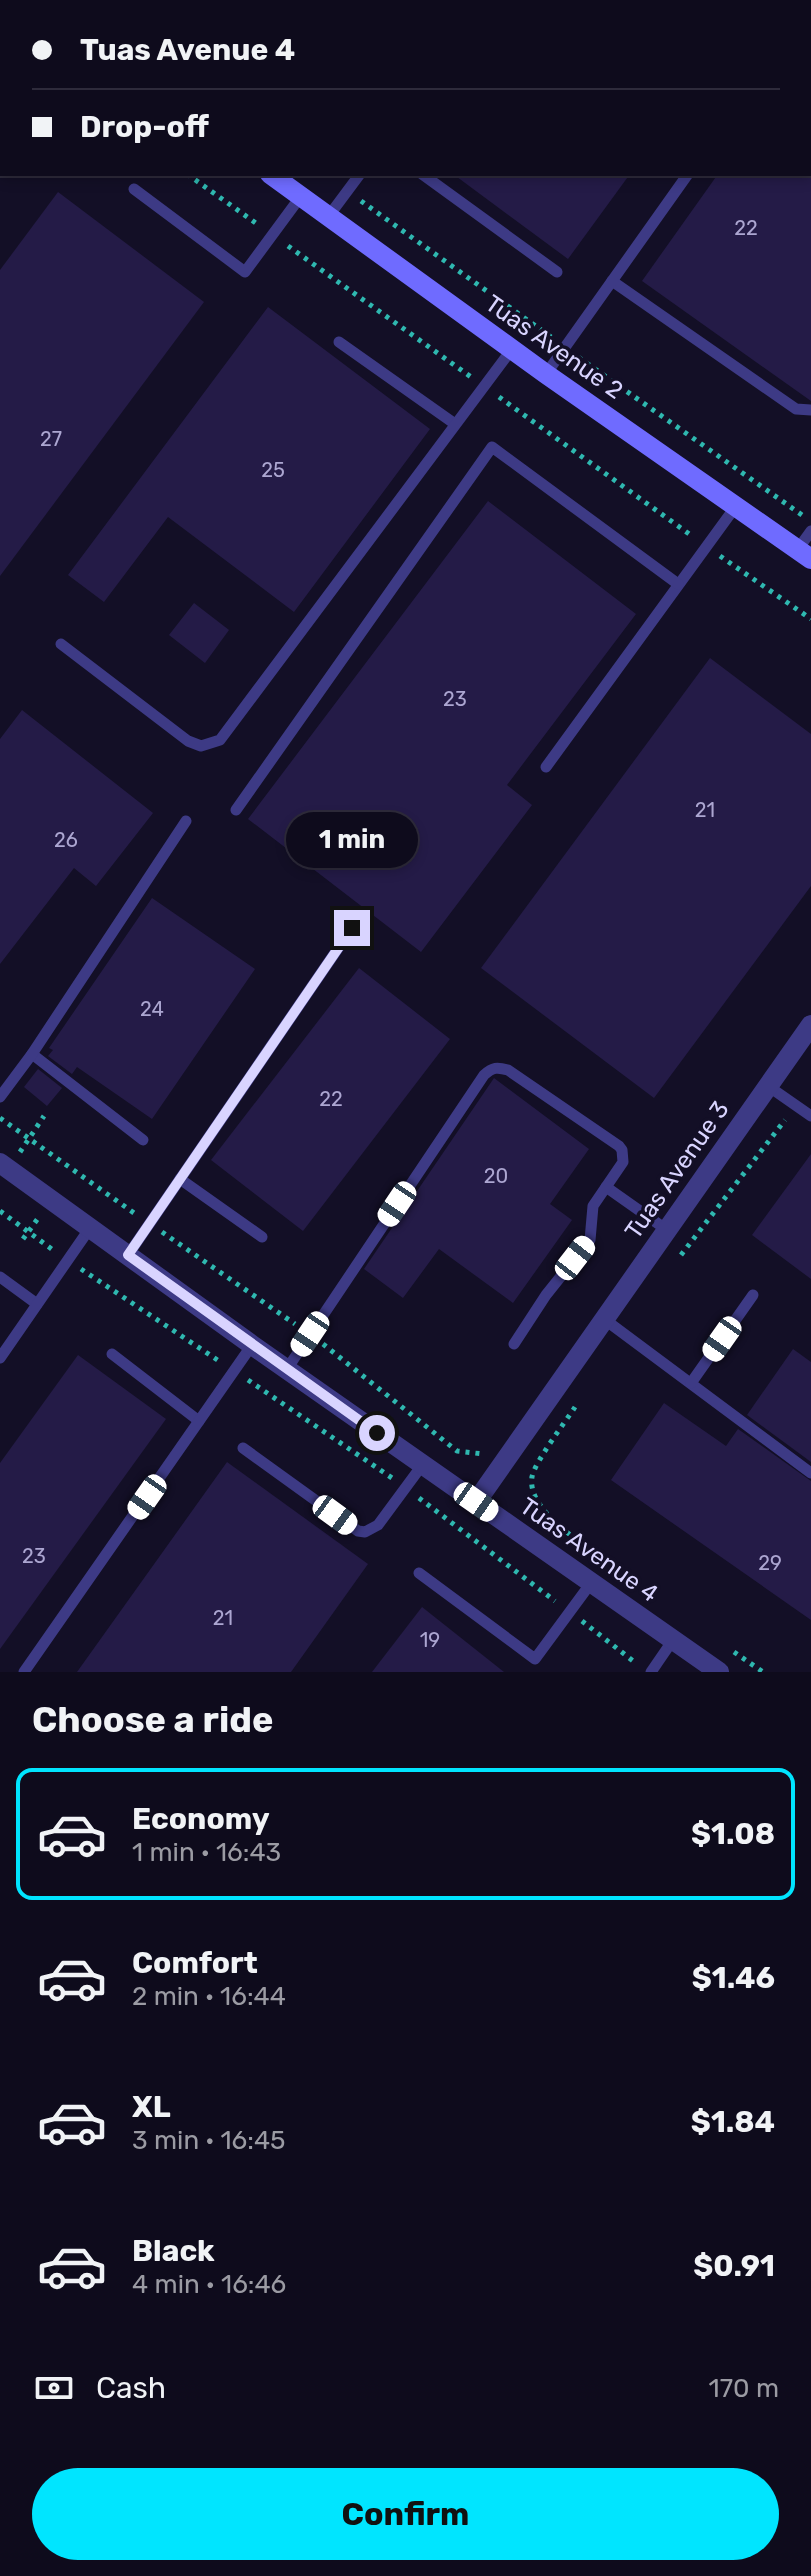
<!DOCTYPE html>
<html lang="en">
<head>
<meta charset="utf-8">
<style>
	:root { --surface:#0e0b1c; --page:#171425; --text:#f1f3f6; --muted:#9b9ba3; --line:#2e2b3b; --accent:#00e5ff }
	body { margin:0; font-family:Rubik,sans-serif; background:var(--page); color:var(--text); height:100vh; display:flex; flex-direction:column; font-size:30px; white-space:nowrap }
	* { box-sizing:border-box; margin:0 }
	p { font-size:26px; color:var(--muted) }
	.icon { flex:none; width:44px; height:44px; fill:none; stroke:currentColor; stroke-width:2; stroke-linecap:round; stroke-linejoin:round }
	.map { position:relative; height:1672px; overflow:hidden }
	.sheet { display:flex; flex-direction:column; background:var(--surface); flex:1 }
	.sheet>* { flex:none }
	.banner { position:absolute; left:0px; top:0px; width:812px; height:176px; box-shadow:0 4px 12px #0003,0 0 0 2px var(--line); display:grid; align-content:center; height:176px; padding:0 32px; background:var(--surface) }
	.end { position:absolute; width:36px; height:36px; margin:-18px; border:10px solid #d9d4ff; background:#111; box-shadow:0 0 0 4px #111 }
	.from { border-radius:50% }
	.bubble { position:absolute; height:56px; border-radius:28px; background:var(--surface); box-shadow:0 4px 12px #0003,0 0 0 2px var(--line); font-size:26px; font-weight:700; line-height:56px; text-align:center }
	.car { position:absolute; width:24px; height:48px; margin:-24px -12px; border-radius:10px; box-shadow:0 0 6px 2px #0007; background:linear-gradient(#fff 24%,#345 0 40%,#fff 0 76%,#345 0 86%,#fff 0) }
	.banner b { display:flex; align-items:center; gap:28px; height:76px; font-size:30px }
	.banner b+b { border-top:2px solid var(--line) }
	.banner i { width:20px; height:20px; background:var(--text) }
	ul { padding:0; list-style:none }
	li { display:flex; align-items:center; gap:24px; height:132px; margin:0 16px 12px; padding:0 16px; border:4px solid transparent; border-radius:16px }
	li div { flex:1 }
	li b { display:block; font-size:30px }
	li em { font-style:normal; font-weight:700 }
	li.current { border-color:var(--accent) }
	li>.icon { width:72px; height:72px; stroke-width:1.5 }
	h2 { padding:0 32px; font-size:36px; line-height:96px }
	.pay { display:flex; align-items:center; gap:20px; height:88px; padding:0 32px; font-size:30px }
	.pay p { margin-inline-start:auto }
	.primary-button { display:flex; gap:16px; margin-top:auto; padding:16px 32px }
	.primary-button a { flex:1; height:92px; border-radius:48px; background:var(--accent); color:#111; font-size:32px; font-weight:700; line-height:92px; text-align:center }
	.map>svg:first-child { display:block }
	.building { fill:#241b47 }
	.lines { fill:none; stroke-linecap:round; stroke-linejoin:round }
	.path { stroke:#2fb8b0; stroke-width:5; stroke-dasharray:4 6; stroke-linecap:butt }
	.lane { stroke:#3d3a85; stroke-width:11 }
	.street { stroke:#3d3a85; stroke-width:20 }
	.secondary { stroke:#6f6bff; stroke-width:20 }
	.route { stroke:#d9d4ff; stroke-width:10 }
	.labels { text-anchor:middle; dominant-baseline:central; stroke-width:7; stroke-linejoin:round; paint-order:stroke }
	.number-label { font-size:20px; fill:#aca6d1 }
	.street-label { font-size:24px; fill:#d9d4ff; stroke:#130f26 }
</style>
</head>
<body>
<div class="map">
<svg width="811" height="1672" viewBox="0 0 811 1672">
	<rect width="100%" height="100%" fill="#130f26"/>
	<g class="building">
		<path d="M453 174H630L568 259Z"/>
		<path d="M718 174H811V401L642 281Z"/>
		<path d="M58 192 204 302 0 576V270Z"/>
		<path d="M268 307 430 429 294 612 168 517 104 602 68 575Z"/>
		<path d="M488 501 636 614 507 785 532 805 421 952 248 819Z"/>
		<path d="M194 603 229 630 205 663 169 635Z"/>
		<path d="M710 658 811 734V886L654 1098 481 968Z"/>
		<path d="M22 710 153 813 96 886 74 868 0 964V739Z"/>
		<path d="M152 898 255 969 152 1119 77 1067 72 1074 48 1056 53 1050 49 1048Z"/>
		<path d="M359 968 450 1039 303 1231 211 1160Z"/>
		<path d="M38 1069 62 1088 47 1106 24 1087Z"/>
		<path d="M494 1078 589 1149 550 1204 572 1220 513 1303 439 1249 403 1298 364 1269Z"/>
		<path d="M811 1154V1279L752 1235Z"/>
		<path d="M793 1349 811 1362V1462L747 1415Z"/>
		<path d="M78 1355 166 1419 0 1649V1463Z"/>
		<path d="M664 1403 726 1446 738 1429 811 1481V1620L611 1480Z"/>
		<path d="M227 1462 368 1564 291 1672H77Z"/>
		<path d="M422 1607 504 1672H372Z"/>
	</g>
	<g class="lines">
		<g class="path">
			<path d="M88 0 91 2"/>
			<path d="M0 42 2 43"/>
			<path d="M187 174 260 226"/>
			<path d="M361 201 551 337"/>
			<path d="M288 246 471 377"/>
			<path d="M578 357 802 515"/>
			<path d="M499 397 692 536"/>
			<path d="M720 556 811 619"/>
			<path d="M0 1118 134 1213"/>
			<path d="M20 1152 44 1116"/>
			<path d="M0 1211 53 1250"/>
			<path d="M162 1232 295 1324"/>
			<path d="M23 1239 39 1217"/>
			<path d="M681 1255 785 1120"/>
			<path d="M81 1269 219 1361"/>
			<path d="M323 1344 457 1451 483 1454"/>
			<path d="M248 1380 392 1478"/>
			<path d="M575 1407C566 1421 534 1463 532 1477 527 1507 572 1536 592 1551"/>
			<path d="M419 1498 555 1601"/>
			<path d="M582 1621 637 1664"/>
			<path d="M734 1652 763 1672"/>
		</g>
		<g class="lane">
			<path d="M182 0 184 2"/>
			<path d="M62 2 63 0"/>
			<path d="M164 2 166 0"/>
			<path d="M485 2 486 0"/>
			<path d="M809 2 811 0"/>
			<path d="M0 90 2 88"/>
			<path d="M422 174 557 272"/>
			<path d="M134 189 245 272 301 196"/>
			<path d="M328 217 360 174"/>
			<path d="M612 281 796 409 811 410"/>
			<path d="M339 342 455 424"/>
			<path d="M546 374 688 174"/>
			<path d="M798 549 811 531"/>
			<path d="M61 644 188 741 201 746 220 740 512 349"/>
			<path d="M546 767 736 506"/>
			<path d="M236 810 492 447 678 584"/>
			<path d="M32 1054 143 1140"/>
			<path d="M768 1086 811 1116"/>
			<path d="M0 1097 32 1054 186 821"/>
			<path d="M180 1179 262 1237"/>
			<path d="M606 1187 667 1230"/>
			<path d="M128 1255 352 928"/>
			<path d="M0 1277 37 1304"/>
			<path d="M604 1319 811 1473"/>
			<path d="M112 1354 199 1421"/>
			<path d="M0 1358 90 1228"/>
			<path d="M287 1369 484 1075C493 1067 497 1067 508 1070L619 1146 622 1150 623 1162 593 1206 590 1240 546 1295 514 1344"/>
			<path d="M691 1383 753 1295"/>
			<path d="M243 1448 358 1531 365 1532 378 1525 423 1464"/>
			<path d="M419 1573 535 1659 591 1583"/>
			<path d="M24 1672 252 1345"/>
			<path d="M651 1672 673 1640"/>
		</g>
		<g class="street">
			<path d="M0 1163 252 1345 719 1672"/>
			<path d="M476 1502 811 1025"/>
		</g>
		<g class="secondary">
			<path d="M21 0 24 2"/>
			<path d="M270 174 546 374 811 559"/>
		</g>
	</g>
	<g class="lines">
		<path class="route" d="M352 928 128 1255 377 1433"/>
	</g>
	<g class="labels">
		<g class="number-label">
			<text x="746" y="228">22</text>
			<text x="51" y="439">27</text>
			<text x="273" y="470">25</text>
			<text x="455" y="699">23</text>
			<text x="705" y="810">21</text>
			<text x="66" y="840">26</text>
			<text x="152" y="1009">24</text>
			<text x="331" y="1099">22</text>
			<text x="496" y="1176">20</text>
			<text x="34" y="1556">23</text>
			<text x="770" y="1563">29</text>
			<text x="223" y="1618">21</text>
			<text x="430" y="1640">19</text>
		</g>
		<g class="street-label">
			<text transform="translate(554 347) rotate(35)">Tuas Avenue 2</text>
			<text transform="translate(677 1170) rotate(-55)">Tuas Avenue 3</text>
			<text transform="translate(589 1550) rotate(35)">Tuas Avenue 4</text>
		</g>
	</g>
</svg>
<i class="end from" style="left:377px;top:1433px"></i>
<i class="end" style="left:352px;top:928px"></i>
<div class="bubble" style="left:286px;top:812px;width:132px">1 min</div>
<i class="car" style="left:397px;top:1204px;rotate:214deg"></i>
<i class="car" style="left:575px;top:1258px;rotate:38deg"></i>
<i class="car" style="left:310px;top:1334px;rotate:214deg"></i>
<i class="car" style="left:722px;top:1339px;rotate:215deg"></i>
<i class="car" style="left:147px;top:1497px;rotate:215deg"></i>
<i class="car" style="left:476px;top:1502px;rotate:125deg"></i>
<i class="car" style="left:335px;top:1515px;rotate:126deg"></i>
<div class="banner">
<b><i class="from"></i>Tuas Avenue 4</b>
<b><i></i>Drop-off</b>
</div>
</div>
<section class="sheet">
<h2>Choose a ride</h2>
<ul>
<li class="current"><svg class="icon" aria-label="car" viewBox="0 0 24 24"><path d="M5 17H2v-5l4-1 3-4h7l3 4 3 1v5h-3M9 17h6M6 11h13"/><circle cx="7" cy="17" r="2"/><circle cx="17" cy="17" r="2"/></svg><div><b>Economy</b><p>1 min · 16:43</p></div><em>$1.08</em></li>
<li><svg class="icon" aria-label="car" viewBox="0 0 24 24"><path d="M5 17H2v-5l4-1 3-4h7l3 4 3 1v5h-3M9 17h6M6 11h13"/><circle cx="7" cy="17" r="2"/><circle cx="17" cy="17" r="2"/></svg><div><b>Comfort</b><p>2 min · 16:44</p></div><em>$1.46</em></li>
<li><svg class="icon" aria-label="car" viewBox="0 0 24 24"><path d="M5 17H2v-5l4-1 3-4h7l3 4 3 1v5h-3M9 17h6M6 11h13"/><circle cx="7" cy="17" r="2"/><circle cx="17" cy="17" r="2"/></svg><div><b>XL</b><p>3 min · 16:45</p></div><em>$1.84</em></li>
<li><svg class="icon" aria-label="car" viewBox="0 0 24 24"><path d="M5 17H2v-5l4-1 3-4h7l3 4 3 1v5h-3M9 17h6M6 11h13"/><circle cx="7" cy="17" r="2"/><circle cx="17" cy="17" r="2"/></svg><div><b>Black</b><p>4 min · 16:46</p></div><em>$0.91</em></li>
</ul>
<div class="pay"><svg class="icon" aria-label="cash" viewBox="0 0 24 24"><path d="M3 7h18v10H3z"/><circle cx="12" cy="12" r="2"/></svg>Cash<p>170 m</p></div>
<div class="primary-button"><a>Confirm</a></div>
</section>
</body>
</html>
